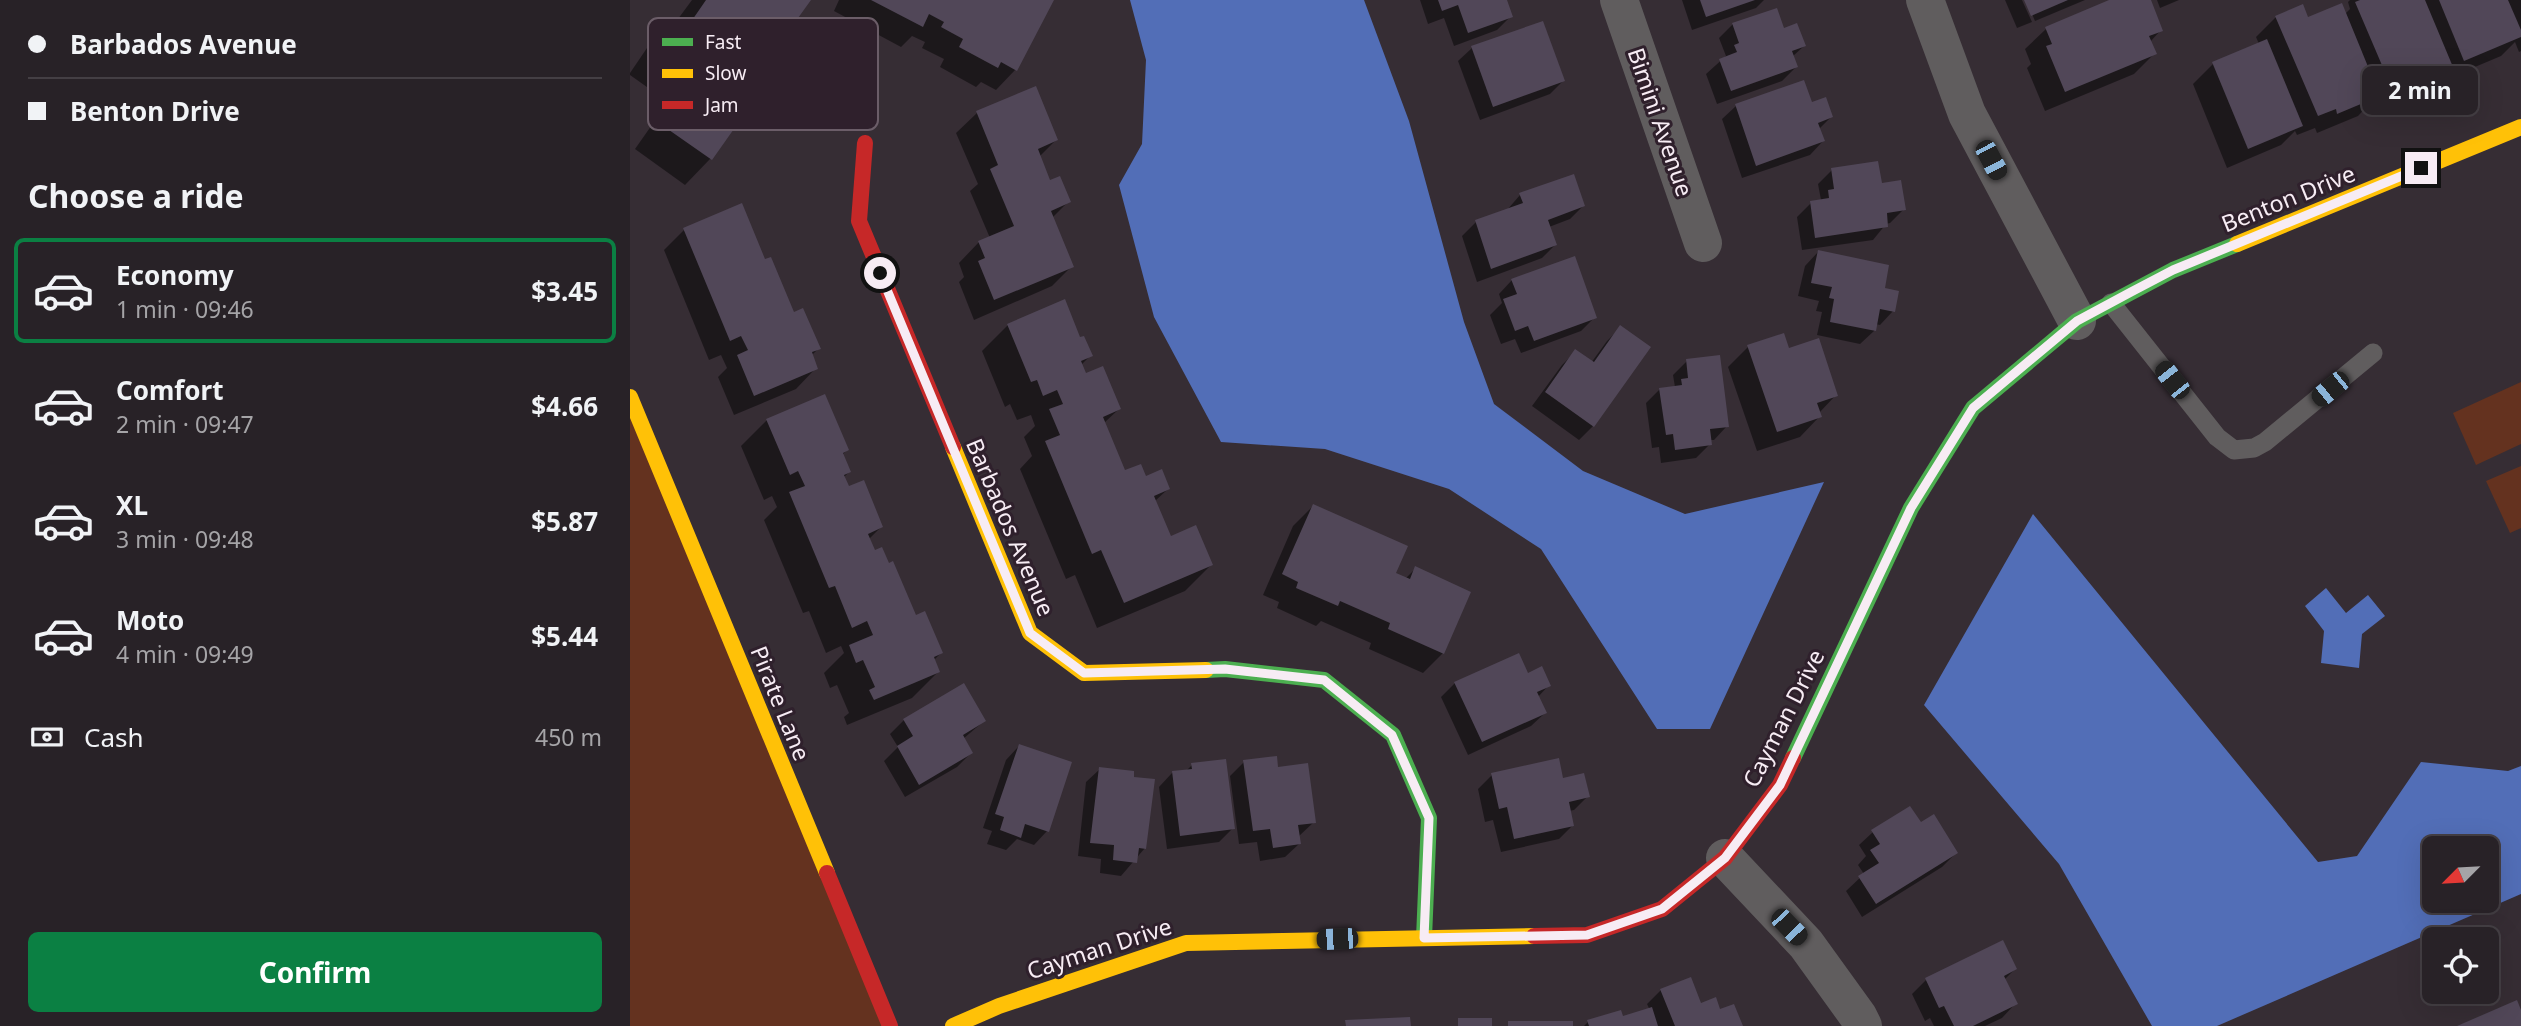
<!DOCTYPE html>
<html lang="en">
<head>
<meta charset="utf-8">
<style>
	:root { --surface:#282227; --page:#302a2f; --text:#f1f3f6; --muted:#a5a4a7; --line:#443f44; --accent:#0b8043 }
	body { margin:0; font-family:"Noto Sans",sans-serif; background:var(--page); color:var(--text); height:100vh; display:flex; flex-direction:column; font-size:26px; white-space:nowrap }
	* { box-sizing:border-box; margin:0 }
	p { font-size:23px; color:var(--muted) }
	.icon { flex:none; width:38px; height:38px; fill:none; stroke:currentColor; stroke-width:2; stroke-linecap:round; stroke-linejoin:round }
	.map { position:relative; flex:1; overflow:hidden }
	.drawer { display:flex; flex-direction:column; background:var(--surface); width:630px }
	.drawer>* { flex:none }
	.top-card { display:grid; align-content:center; height:154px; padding:0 28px; background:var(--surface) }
	.needle { width:46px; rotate:246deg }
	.buttons { position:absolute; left:1792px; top:836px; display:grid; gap:14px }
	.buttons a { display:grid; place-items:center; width:77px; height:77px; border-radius:10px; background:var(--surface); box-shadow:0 7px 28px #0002,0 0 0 2px var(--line); font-size:35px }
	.end { position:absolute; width:32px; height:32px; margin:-16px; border:9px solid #f7ecf4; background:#111; box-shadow:0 0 0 4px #111 }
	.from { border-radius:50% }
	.bubble { position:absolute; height:49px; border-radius:10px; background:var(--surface); box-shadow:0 7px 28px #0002,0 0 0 2px var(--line); font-size:23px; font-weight:700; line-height:49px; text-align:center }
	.car { position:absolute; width:21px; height:42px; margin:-21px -10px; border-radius:9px; box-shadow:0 0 5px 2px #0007; background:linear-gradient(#222 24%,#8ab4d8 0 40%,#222 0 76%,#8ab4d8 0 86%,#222 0) }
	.top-card b { display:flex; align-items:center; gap:24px; height:66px; font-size:26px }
	.top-card b+b { border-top:2px solid var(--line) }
	.top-card i { width:18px; height:18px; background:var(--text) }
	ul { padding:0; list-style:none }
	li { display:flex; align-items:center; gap:21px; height:105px; margin:0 14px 10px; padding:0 14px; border:4px solid transparent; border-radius:10px }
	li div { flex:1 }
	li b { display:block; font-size:26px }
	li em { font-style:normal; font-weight:700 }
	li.active { border-color:var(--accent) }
	li>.icon { width:63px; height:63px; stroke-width:1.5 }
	h2 { padding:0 28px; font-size:32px; line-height:84px }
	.pay { display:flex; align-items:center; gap:18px; height:77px; padding:0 28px; font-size:26px }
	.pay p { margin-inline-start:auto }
	.action { display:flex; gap:14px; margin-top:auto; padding:14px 28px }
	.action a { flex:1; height:80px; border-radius:10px; background:var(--accent); color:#fff; font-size:28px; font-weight:700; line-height:80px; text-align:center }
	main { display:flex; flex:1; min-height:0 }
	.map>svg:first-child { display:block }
	.green { fill:#64321f }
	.water { fill:#526eb7; fill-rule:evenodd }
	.shadow { fill:#0007 }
	.building { fill:#514758 }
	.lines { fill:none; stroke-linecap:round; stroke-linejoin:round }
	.lane { stroke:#605d5e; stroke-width:19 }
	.street { stroke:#605d5e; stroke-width:38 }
	.fast { stroke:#4caf50; stroke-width:16 }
	.slow { stroke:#ffc107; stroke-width:16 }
	.jam { stroke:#c62828; stroke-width:16 }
	.route { stroke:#f7ecf4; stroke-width:9 }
	.labels { text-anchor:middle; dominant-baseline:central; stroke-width:6; stroke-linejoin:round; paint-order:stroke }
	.street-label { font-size:23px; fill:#f7ecf4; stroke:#2f202c }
	.key { fill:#2f202c; stroke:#6b5d68; stroke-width:2 }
	.key-label { font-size:19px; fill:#f7ecf4 }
</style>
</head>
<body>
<main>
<section class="drawer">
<div class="top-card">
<b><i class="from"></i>Barbados Avenue</b>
<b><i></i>Benton Drive</b>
</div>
<h2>Choose a ride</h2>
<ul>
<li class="active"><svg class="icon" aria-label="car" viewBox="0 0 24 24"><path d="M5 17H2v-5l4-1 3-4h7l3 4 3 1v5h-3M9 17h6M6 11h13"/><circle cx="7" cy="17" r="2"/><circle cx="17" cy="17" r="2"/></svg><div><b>Economy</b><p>1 min · 09:46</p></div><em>$3.45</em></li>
<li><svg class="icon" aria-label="car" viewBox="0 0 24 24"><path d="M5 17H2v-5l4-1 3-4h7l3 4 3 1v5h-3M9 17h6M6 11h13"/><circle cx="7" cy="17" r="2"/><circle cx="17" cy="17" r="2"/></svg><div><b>Comfort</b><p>2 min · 09:47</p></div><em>$4.66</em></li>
<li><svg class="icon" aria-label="car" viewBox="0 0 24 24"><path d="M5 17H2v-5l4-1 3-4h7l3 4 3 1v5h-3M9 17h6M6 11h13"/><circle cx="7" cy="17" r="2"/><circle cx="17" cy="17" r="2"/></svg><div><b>XL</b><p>3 min · 09:48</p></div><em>$5.87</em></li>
<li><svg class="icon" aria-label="car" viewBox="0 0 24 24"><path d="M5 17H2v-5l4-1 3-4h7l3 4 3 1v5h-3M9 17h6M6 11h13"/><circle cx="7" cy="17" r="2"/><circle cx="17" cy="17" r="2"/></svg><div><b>Moto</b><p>4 min · 09:49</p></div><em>$5.44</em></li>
</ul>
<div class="pay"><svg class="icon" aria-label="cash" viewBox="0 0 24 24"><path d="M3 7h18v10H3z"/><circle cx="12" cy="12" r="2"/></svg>Cash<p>450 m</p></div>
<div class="action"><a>Confirm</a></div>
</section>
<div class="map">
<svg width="1891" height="1026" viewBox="0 0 1891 1026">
	<rect width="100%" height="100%" fill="#362d34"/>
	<g class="green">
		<path d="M1891 382V444L1846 465 1823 413Z"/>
		<path d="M0 397 261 1026H0Z"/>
		<path d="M1891 466V528L1880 533 1856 481Z"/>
	</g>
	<g class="water">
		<path d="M500 0H734L779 121 834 322 864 404 953 471 1055 514 1194 482 1080 729H1027L911 549 819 489 695 449 591 442 524 317 489 185 512 144 516 60Z"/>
		<path d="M1403 514 1688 862 1727 856 1791 762 1878 771 1891 766V894L1587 1026H1522L1429 864 1294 705ZM1804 849H1857V901H1804Z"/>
		<path d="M1696 588 1716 613 1738 595 1755 616 1732 634 1729 668 1691 663 1694 631 1675 606Z"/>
	</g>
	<g class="shadow">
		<path d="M62 0H178L137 57 109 104 116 109 80 159 55 185 5 149 38 102 0 75V73L17 48 43 22 45 23Z"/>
		<path d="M209 0H419L386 69 366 90 351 82 346 87 310 67 314 59 292 48 295 42 282 36 271 47 204 11Z"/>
		<path d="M790 0H875L881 16 867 30 824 46 814 18 798 24Z"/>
		<path d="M1052 0H1134L1126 8 1062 30Z"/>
		<path d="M1375 0H1392L1402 22 1387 28Z"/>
		<path d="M1396 0H1455L1405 21Z"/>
		<path d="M1484 0H1519L1531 30 1520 42 1524 54 1504 74 1415 111 1397 68 1401 64 1395 49 1416 29Z"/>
		<path d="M1527 0H1549L1530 8Z"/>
		<path d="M1720 0H1891V51L1889 52 1885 42 1871 56 1814 80 1812 76 1801 87 1770 99 1767 90 1749 97 1748 95 1728 116 1687 133 1685 128 1667 135 1665 131 1651 145 1597 168 1563 84 1583 64 1629 44 1626 37 1646 17 1677 20 1715 14 1720 9 1718 2Z"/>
		<path d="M1103 24 1153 30 1174 46 1162 57 1166 67 1152 81 1087 104 1076 74 1096 56 1089 38Z"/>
		<path d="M842 48 933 81 920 94 850 120 828 61Z"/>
		<path d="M405 88 426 140 409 157 419 182 439 201 422 218 442 266 422 286 344 320 329 282 334 277 329 263 349 242 360 238 340 191 348 184 326 133 347 113Z"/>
		<path d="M1180 104 1201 117 1189 129 1193 141 1180 155 1112 178 1092 119 1106 106Z"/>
		<path d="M1202 170 1250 185 1274 209 1260 223 1256 224 1243 240 1172 250 1167 217 1181 203 1191 200 1188 184Z"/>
		<path d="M890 195 953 206 940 219 919 227 925 245 912 258 847 282 832 236 846 222 877 210Z"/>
		<path d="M54 230 163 314 189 348 181 356 186 368 166 389 104 415 88 377 97 368 91 355 79 360 34 250Z"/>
		<path d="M1188 252 1253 290 1263 311 1250 325 1245 324 1244 331 1230 344 1187 335 1192 312 1186 311 1189 301 1168 296 1175 266Z"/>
		<path d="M882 280 965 317 951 331 891 353 885 339 871 344 860 315 872 303 869 294Z"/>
		<path d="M378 325 449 339 461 355 451 365 455 375 489 409 474 423 495 472 538 489 524 502 540 538 581 565 555 591 467 628 445 575 436 579 390 469 402 456 394 437 405 426 401 415 387 420 380 404 375 407 352 351Z"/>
		<path d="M991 327 1019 348 963 426 949 440 902 406 932 365 946 351 961 363 977 341Z"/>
		<path d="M1118 347 1158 350 1206 395 1189 413 1190 416 1170 437 1127 451 1098 367Z"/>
		<path d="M1057 361 1097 426 1084 440H1079L1080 444 1066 458 1031 463 1029 447 1022 448 1016 403 1030 389 1045 387 1043 375Z"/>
		<path d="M137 420 217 450 212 455 219 472 213 478 218 489 251 527 238 540 285 618 311 653 303 661 308 672 282 698 217 725 214 717 219 713 207 685 200 688 194 673 214 653 211 646 196 653 179 611 173 613 134 520 147 507 142 496 134 500 111 446Z"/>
		<path d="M683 506 764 574 775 579 786 568 813 653 793 673 739 649 741 643 691 621 686 626 647 608 649 602 633 595 663 526Z"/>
		<path d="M825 683 919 685 908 697 915 713 901 726 838 755 811 697Z"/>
		<path d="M274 720 354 721 333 739 341 753 327 767 275 797 254 761 268 747 260 734Z"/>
		<path d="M389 746 417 831 404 845 387 839 376 850 357 844 362 831 353 828 376 760Z"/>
		<path d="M614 762 647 769 684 822 668 837 669 844 655 857 630 861 627 842 609 844 600 776Z"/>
		<path d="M562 765 603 828 589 842 537 849 529 787 542 773 556 771Z"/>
		<path d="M470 769 515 848 491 876 470 873 471 859 448 856 456 782Z"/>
		<path d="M862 775 932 780 958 796 944 810 939 811 943 825 929 839 871 852 863 820 855 822 848 789Z"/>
		<path d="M1290 824 1326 853 1312 867 1232 917 1216 891 1234 874 1228 865 1236 856 1229 845 1243 832Z"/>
		<path d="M1385 969 1374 980 1385 1004 1372 1018 1355 1026H1304L1300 1018 1295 1021 1282 994 1296 980Z"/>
		<path d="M1031 990 1089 1011 1111 1026H954L958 1022 991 1018 1020 1010 1017 1004Z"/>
	</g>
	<g class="building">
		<path d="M76 0H181L140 57 143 59 111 104 118 109 82 160 29 123 63 76 24 48 43 20 56 29Z"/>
		<path d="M241 0H424L387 71 371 62 368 68 329 47 333 39 311 27 314 22 299 14 293 27Z"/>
		<path d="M808 0H877L883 17 838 33 828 5 812 11Z"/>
		<path d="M1070 0H1125L1076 17Z"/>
		<path d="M1394 0H1438L1401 16Z"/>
		<path d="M1479 0H1521L1533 31 1519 36 1527 54 1435 92 1416 46 1422 44 1415 27Z"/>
		<path d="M1730 0H1795L1823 67 1791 80 1787 71 1769 78 1767 73 1757 77 1725 2Z"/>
		<path d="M1809 0H1878L1891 30V37L1834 61Z"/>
		<path d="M1712 3 1750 96 1707 114 1706 109 1688 116 1645 16 1673 4 1678 17Z"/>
		<path d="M1147 8 1154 28 1167 23 1176 46 1162 51 1168 67 1101 91 1089 59 1107 52 1104 45 1109 43 1102 23Z"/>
		<path d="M913 21 935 81 863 107 841 46Z"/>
		<path d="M1637 39 1673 126 1618 149 1582 62Z"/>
		<path d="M1174 80 1182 102 1196 97 1203 117 1188 123 1195 141 1126 166 1105 104Z"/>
		<path d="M406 86 428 140 408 149 420 180 430 176 441 202 421 211 444 267 364 300 348 261 355 258 348 241 384 226 360 169 368 165 346 111Z"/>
		<path d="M1248 161 1252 183 1271 180 1276 210 1257 213 1258 227 1185 238 1180 201 1199 198 1198 190 1204 189 1201 168Z"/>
		<path d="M944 174 955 206 918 220 927 245 861 269 845 220 893 203 889 193Z"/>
		<path d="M112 203 135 259 141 257 164 312 173 308 191 349 182 352 188 369 124 396 107 355 118 350 111 336 100 341 53 228Z"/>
		<path d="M1188 250 1259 265 1255 288 1269 291 1265 312 1250 309 1246 331 1200 322 1204 299 1199 298 1202 287 1181 283Z"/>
		<path d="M945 256 967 318 904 341 898 326 885 331 873 299 887 294 881 279Z"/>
		<path d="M435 299 450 337 454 336 463 356 451 361 456 373 473 366 491 409 473 417 495 470 511 464 516 476 532 469 540 489 524 496 541 536 566 525 583 565 494 603 471 550 462 554 415 441 430 435 419 409 433 404 427 390 413 396 407 380 401 382 377 324Z"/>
		<path d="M990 325 1021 347 964 427 915 392 945 349 964 362Z"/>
		<path d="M1154 333 1159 348 1189 338 1208 396 1187 403 1192 417 1147 432 1117 345Z"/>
		<path d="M1090 355 1099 427 1080 429 1082 445 1045 450 1043 434 1036 435 1029 388 1052 385 1051 379 1058 378 1056 359Z"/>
		<path d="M195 394 219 450 213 453 221 472 214 475 219 486 234 480 253 527 238 534 245 550 252 547 259 563 263 561 286 615 295 611 313 653 304 657 310 672 244 700 239 690 245 687 233 660 226 663 219 645 243 635 237 621 222 628 205 586 199 588 159 492 175 486 168 471 160 475 136 419Z"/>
		<path d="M683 504 778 546 766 573 780 579 785 566 841 592 814 654 758 629 760 623 710 601 708 606 666 588 668 582 652 574Z"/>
		<path d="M889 653 898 673 912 666 921 686 907 692 917 713 852 742 824 682Z"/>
		<path d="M334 683 356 721 333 735 343 753 289 785 267 746 283 736 273 719Z"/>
		<path d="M389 744 442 762 419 832 395 824 391 838 370 830 374 817 365 814Z"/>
		<path d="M647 756 648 767 678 763 686 823 668 825 671 844 643 848 640 829 623 831 613 760Z"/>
		<path d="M929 758 933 778 954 773 960 797 939 802 944 826 884 839 877 807 869 809 861 773Z"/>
		<path d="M596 759 605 829 550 836 542 771 562 769 561 763Z"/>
		<path d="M469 767 504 771V777L525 779 516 849 509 848 507 863 483 860 484 845 460 843Z"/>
		<path d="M1280 806 1291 822 1304 814 1328 853 1246 904 1228 876 1249 863 1240 850 1250 844 1241 830Z"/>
		<path d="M1373 940 1387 969 1374 976 1388 1004 1343 1026H1324L1314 1006 1309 1008 1295 978Z"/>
		<path d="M1061 977 1071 1003 1086 997 1090 1009 1104 1004 1113 1026H1045L1030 989Z"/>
		<path d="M1887 1000 1891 1010V1026H1827Z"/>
		<path d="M1022 1007 1028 1026H959L957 1020 991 1010 993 1016Z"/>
		<path d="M780 1017 781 1026H716L715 1020Z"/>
		<rect x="828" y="1018" width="34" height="8"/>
		<rect x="878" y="1021" width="65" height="5"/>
	</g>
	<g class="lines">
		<path class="lane" d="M1481 303 1587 437 1604 450 1624 448 1635 442 1743 353"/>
		<g class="street">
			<path d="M989 0 1073 243"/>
			<path d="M1295 0 1337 114 1447 321"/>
			<path d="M1095 858 1176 944 1228 1016 1233 1026"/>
		</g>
		<g class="fast">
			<path d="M576 670 595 669 694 680 763 735 799 818 794 938"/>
			<path d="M1163 758 1281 508 1343 408 1447 321 1543 270 1607 244"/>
		</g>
		<g class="slow">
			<path d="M1607 244 1891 127"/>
			<path d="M0 397 197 873"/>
			<path d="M323 447 400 633 454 673 576 670"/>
			<path d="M323 1026 369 1006 556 943 904 936"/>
		</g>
		<g class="jam">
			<path d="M235 143 229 221 323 447"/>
			<path d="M197 873 260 1026"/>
			<path d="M904 936 957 935 1032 909 1095 858 1150 785 1163 758"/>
		</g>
	</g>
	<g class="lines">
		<path class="route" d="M250 273 400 633 454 673 595 669 694 680 762 735 799 818 794 938 957 935 1032 909 1095 858 1150 785 1281 508 1343 408 1447 321 1501 292 1543 270 1791 168"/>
	</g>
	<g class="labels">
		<g class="street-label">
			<text transform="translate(1031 122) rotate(71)">Bimini Avenue</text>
			<text transform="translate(1658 198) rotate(-22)">Benton Drive</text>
			<text transform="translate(381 527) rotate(67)">Barbados Avenue</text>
			<text transform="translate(151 703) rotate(68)">Pirate Lane</text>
			<text transform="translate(1153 718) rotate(-63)">Cayman Drive</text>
			<text transform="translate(469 948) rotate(-18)">Cayman Drive</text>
		</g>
	</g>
	<rect x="18" y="18" width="230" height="112" rx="10" class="key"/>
	<rect x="32" y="38" width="31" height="8" fill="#4caf50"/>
	<rect x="32" y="69" width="31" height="9" fill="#ffc107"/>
	<rect x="32" y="101" width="31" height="8" fill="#c62828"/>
	<g class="key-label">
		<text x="75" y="49">Fast</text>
		<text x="75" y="80">Slow</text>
		<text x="75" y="112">Jam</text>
	</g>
</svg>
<div class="buttons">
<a><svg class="needle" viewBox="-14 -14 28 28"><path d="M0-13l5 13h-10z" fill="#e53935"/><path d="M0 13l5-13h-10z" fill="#a5a4a7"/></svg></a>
<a><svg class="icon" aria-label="locate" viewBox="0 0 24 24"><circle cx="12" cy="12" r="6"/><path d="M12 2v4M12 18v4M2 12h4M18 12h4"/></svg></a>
</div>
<i class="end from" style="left:250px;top:273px"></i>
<i class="end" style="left:1791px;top:168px"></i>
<div class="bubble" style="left:1732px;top:66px;width:116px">2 min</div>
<i class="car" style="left:1361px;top:160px;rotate:152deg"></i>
<i class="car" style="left:1542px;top:380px;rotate:322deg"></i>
<i class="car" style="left:1700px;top:389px;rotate:231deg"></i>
<i class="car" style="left:1159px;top:927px;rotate:136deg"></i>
<i class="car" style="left:707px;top:939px;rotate:268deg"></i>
</div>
</main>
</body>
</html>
